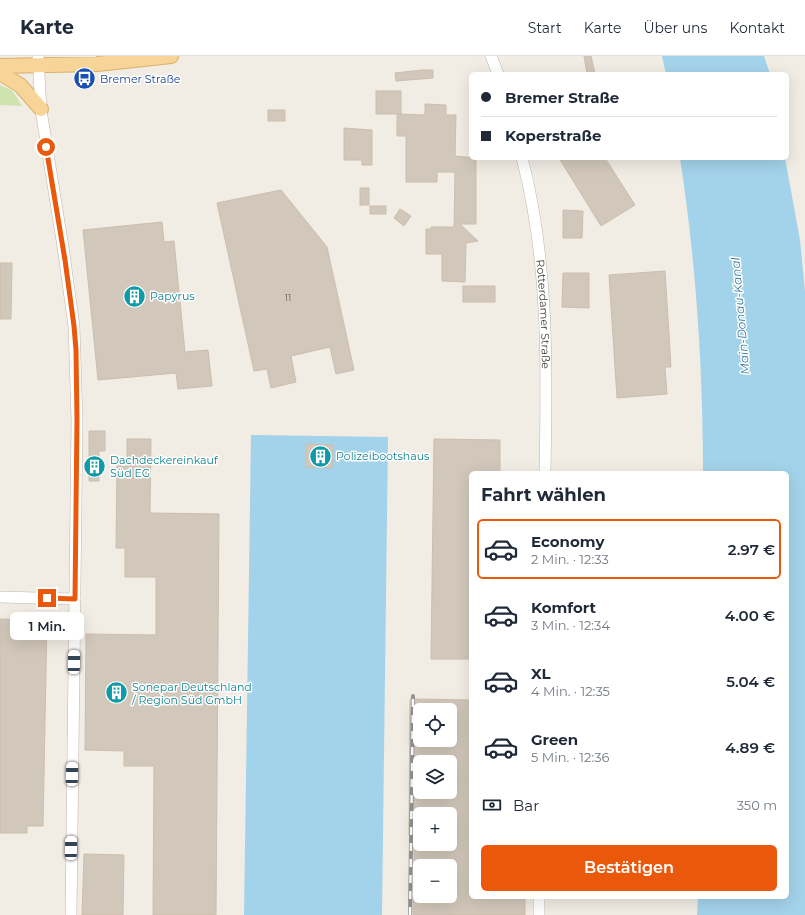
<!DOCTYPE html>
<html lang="de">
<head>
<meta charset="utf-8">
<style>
	:root { --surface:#fff; --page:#f6f6f7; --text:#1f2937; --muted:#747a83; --line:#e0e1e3; --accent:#ea580c }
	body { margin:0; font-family:Montserrat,sans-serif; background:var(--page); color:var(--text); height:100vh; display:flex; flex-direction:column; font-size:15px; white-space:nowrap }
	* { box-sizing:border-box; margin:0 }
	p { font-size:13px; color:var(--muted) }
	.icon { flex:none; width:22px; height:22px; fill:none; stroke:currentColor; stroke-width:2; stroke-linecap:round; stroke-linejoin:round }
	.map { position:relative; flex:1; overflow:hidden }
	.drawer { position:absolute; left:469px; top:415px; width:320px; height:428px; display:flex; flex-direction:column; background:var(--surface); border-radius:6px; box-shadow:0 4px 16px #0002 }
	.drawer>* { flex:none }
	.hud { position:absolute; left:469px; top:16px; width:320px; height:88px; border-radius:6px; box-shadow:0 4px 16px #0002; display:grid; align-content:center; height:88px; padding:0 12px; background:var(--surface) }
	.tools { position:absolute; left:413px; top:647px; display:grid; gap:8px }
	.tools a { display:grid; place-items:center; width:44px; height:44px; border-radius:6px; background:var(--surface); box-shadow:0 4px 16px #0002; font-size:20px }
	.end { position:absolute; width:18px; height:18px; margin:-9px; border:5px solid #ea580c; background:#fff; box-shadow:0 0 0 2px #fff }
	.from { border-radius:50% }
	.bubble { position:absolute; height:28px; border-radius:6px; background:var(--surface); box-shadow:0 4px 16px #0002; font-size:13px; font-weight:600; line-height:28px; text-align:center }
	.car { position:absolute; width:12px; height:24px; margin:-12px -6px; border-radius:5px; box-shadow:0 0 3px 1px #0007; background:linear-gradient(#fff 24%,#345 0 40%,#fff 0 76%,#345 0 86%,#fff 0) }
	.hud b { display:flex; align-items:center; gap:14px; height:38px; font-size:15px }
	.hud b+b { border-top:1px solid var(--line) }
	.hud i { width:10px; height:10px; background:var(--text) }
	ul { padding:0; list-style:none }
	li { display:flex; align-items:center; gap:12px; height:60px; margin:0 8px 6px; padding:0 4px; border:2px solid transparent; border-radius:6px }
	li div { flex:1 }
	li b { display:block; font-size:15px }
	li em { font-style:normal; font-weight:600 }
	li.active { border-color:var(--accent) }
	li>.icon { width:36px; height:36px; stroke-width:1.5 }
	h2 { padding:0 12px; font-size:18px; line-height:48px }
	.pay { display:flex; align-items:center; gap:10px; height:44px; padding:0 12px; font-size:15px }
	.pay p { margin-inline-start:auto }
	.cta { display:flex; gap:8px; margin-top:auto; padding:8px 12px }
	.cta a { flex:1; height:46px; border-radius:6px; background:var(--accent); color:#fff; font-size:16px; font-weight:600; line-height:46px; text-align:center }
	header { display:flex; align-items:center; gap:24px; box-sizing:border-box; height:56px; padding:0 20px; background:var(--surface); border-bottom:1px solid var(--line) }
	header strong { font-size:19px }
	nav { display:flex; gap:22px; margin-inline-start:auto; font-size:14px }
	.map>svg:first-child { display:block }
	.green { fill:#cfe3af }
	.water { fill:#a3d3ea }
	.building { fill:#d1c7ba; stroke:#ccbeae; fill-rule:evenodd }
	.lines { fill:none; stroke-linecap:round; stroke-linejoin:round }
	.minor-casing { stroke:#beb6ab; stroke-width:12 }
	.major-casing { stroke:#dbaf68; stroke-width:16 }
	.minor { stroke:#fff; stroke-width:11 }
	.major { stroke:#f7d497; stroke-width:14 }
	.rail-casing { stroke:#939393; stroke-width:4 }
	.rail { stroke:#fff; stroke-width:2.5; stroke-dasharray:8; stroke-linecap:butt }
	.route { stroke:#ea580c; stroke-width:5 }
	.labels { text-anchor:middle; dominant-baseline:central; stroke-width:3; stroke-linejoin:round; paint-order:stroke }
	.number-label { font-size:9px; fill:#665f56 }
	.transit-label { font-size:11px; fill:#164399; stroke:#fff; text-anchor:start }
	.culture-label { font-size:11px; fill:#0d838f; stroke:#fff; text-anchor:start }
	.street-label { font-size:11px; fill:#423c34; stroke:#fff }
	.water-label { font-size:12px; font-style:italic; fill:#347a9f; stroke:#fff }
</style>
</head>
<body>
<header>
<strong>Karte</strong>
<nav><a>Start</a><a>Karte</a><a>Über uns</a><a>Kontakt</a></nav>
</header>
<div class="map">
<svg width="805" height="859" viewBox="0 0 805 859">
	<rect width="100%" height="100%" fill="#f1ece4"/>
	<path class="green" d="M0 29 12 34 22 50 0 49Z"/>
	<g class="water">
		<path d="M662 0H764L770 18H666Z"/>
		<path d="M680 102H785L800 184 805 235V859H697L698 841H787V417H703C703 312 696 206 680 102Z"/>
		<path d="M251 379 388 381 382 859H244Z"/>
	</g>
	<g class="building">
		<path d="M584 0H591L595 18H587Z"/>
		<path d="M422 14H433V22L396 25 395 17Z"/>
		<rect x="376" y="35" width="25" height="23"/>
		<path d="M425 48 446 49V59H456L455 100 476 102V168H460L478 185 466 187 465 226 442 225V198H426V173H431V171H454L455 116H437V126H406V80H397V58L425 59Z"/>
		<rect x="268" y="54" width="17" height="11"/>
		<path d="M344 72 372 74V109H362V104H344Z"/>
		<path d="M559 102H605L635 149 601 170Z"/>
		<rect x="360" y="132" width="9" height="17"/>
		<path d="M281 134 327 191 354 314 336 318 330 291 291 300 296 326 271 332 267 313 254 315 217 147Z"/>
		<rect x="370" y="150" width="16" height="8"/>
		<path d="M400 153 411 160 404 170 394 162Z"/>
		<path d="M563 154 583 155 582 182H563Z"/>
		<path d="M162 166 164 186 174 185 185 296 208 294 212 330 178 333 176 317 98 324 83 174Z"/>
		<path d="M0 207H12L11 263H0Z"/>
		<path d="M665 215 671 311H665L667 338 617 342 609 219Z"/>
		<path d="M563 217H589V252L562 251Z"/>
		<rect x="463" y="230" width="32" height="16"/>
		<path d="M89 375H105V395H99V425H89Z"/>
		<path d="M127 383H151L150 457 219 458 216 859H153L154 710H124V695L85 694 86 578 156 579V521H125V492H116L117 410H127Z"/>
		<path d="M434 383 500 384V417H471V603H431Z"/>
		<path d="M306 388 333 389 332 412 306 411Z"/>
		<path d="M0 563 47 564 43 770H27V777H0Z"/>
		<path d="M410 643 471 644V841H525V859H413V840H450V810H414V788H450V758H420V779H409ZM420 654H450V684H420ZM420 706H450V736H420Z"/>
		<path d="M84 798 124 799 123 859H82Z"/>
	</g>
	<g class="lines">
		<defs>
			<g id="minor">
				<path d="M38 0 41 54 63 191 74 270 77 364 71 859"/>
				<path d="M491 0 498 18"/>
				<path id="s1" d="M522 102C549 204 547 312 545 417"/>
				<path d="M0 541 75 543"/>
				<path d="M539 859V841"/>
			</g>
			<g id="major">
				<path d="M0 10 97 8 171 0"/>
				<path d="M0 17 20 29 41 53"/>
			</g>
		</defs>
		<use href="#minor" class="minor-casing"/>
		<use href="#major" class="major-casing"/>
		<use href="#minor" class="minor"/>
		<use href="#major" class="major"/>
		<defs>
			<path id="rail" d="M410 859 413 640"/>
		</defs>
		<use href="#rail" class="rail-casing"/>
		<use href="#rail" class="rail"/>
	</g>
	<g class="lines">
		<path class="route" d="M46 91 65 204 74 270 76 294 77 364 75 543 47 542"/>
	</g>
	<defs>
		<symbol id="bus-disc" viewBox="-11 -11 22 22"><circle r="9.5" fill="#1a4fb4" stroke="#fff"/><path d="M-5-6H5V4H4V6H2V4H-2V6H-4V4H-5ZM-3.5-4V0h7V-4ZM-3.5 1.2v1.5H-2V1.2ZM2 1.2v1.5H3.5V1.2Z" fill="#fff"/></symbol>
		<symbol id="building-disc" viewBox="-11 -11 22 22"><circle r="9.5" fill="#0f9aa8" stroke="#fff"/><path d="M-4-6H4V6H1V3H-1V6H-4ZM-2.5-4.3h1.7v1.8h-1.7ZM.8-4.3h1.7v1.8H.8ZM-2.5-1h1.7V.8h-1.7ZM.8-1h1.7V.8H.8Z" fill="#fff"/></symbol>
	</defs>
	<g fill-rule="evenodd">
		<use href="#bus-disc" x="72" y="10" width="25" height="25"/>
		<use href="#building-disc" x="122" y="228" width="25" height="25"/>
		<use href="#building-disc" x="308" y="388" width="25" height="25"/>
		<use href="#building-disc" x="82" y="398" width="25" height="25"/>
		<use href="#building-disc" x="104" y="624" width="25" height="25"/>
	</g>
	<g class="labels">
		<g class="number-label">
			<text x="288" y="241">11</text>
		</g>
		<g class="transit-label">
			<text x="100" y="23">Bremer Straße</text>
		</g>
		<g class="culture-label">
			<text x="150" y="240">Papyrus</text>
			<text x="336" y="400">Polizeibootshaus</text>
			<text x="110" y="404">Dachdeckereinkauf<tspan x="110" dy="13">Süd EG</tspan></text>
			<text x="132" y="631">Sonepar Deutschland<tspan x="132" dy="13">/ Region Süd GmbH</tspan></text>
		</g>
		<g class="street-label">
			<text stroke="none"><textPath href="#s1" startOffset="158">Rotterdamer Straße</textPath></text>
		</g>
		<g class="water-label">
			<text transform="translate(740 260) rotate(-95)">Main-Donau-Kanal</text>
		</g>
	</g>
</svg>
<div class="tools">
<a><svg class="icon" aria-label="locate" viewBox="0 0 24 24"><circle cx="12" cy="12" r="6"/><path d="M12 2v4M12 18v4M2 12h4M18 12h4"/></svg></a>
<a><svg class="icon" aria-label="layers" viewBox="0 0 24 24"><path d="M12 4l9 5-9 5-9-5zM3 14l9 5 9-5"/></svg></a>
<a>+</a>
<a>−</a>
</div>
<i class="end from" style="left:46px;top:91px"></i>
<i class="end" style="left:47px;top:542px"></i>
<div class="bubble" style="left:10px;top:556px;width:74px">1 Min.</div>
<i class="car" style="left:74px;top:606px;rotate:1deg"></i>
<i class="car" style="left:72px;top:718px;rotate:1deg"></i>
<i class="car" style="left:71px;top:792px;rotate:1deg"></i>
<div class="hud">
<b><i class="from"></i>Bremer Straße</b>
<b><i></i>Koperstraße</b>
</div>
<section class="drawer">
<h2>Fahrt wählen</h2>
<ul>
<li class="active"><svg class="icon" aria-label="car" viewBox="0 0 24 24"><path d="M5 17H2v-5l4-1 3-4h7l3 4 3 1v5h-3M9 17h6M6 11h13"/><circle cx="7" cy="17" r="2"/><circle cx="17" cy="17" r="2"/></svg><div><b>Economy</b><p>2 Min. · 12:33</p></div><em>2.97 €</em></li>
<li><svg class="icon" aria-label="car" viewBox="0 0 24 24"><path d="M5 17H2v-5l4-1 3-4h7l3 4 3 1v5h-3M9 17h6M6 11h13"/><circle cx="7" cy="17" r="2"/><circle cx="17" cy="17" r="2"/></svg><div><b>Komfort</b><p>3 Min. · 12:34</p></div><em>4.00 €</em></li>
<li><svg class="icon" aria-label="car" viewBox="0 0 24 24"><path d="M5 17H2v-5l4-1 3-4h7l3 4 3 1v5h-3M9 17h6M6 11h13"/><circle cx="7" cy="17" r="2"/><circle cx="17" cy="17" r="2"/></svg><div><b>XL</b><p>4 Min. · 12:35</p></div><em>5.04 €</em></li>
<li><svg class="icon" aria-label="car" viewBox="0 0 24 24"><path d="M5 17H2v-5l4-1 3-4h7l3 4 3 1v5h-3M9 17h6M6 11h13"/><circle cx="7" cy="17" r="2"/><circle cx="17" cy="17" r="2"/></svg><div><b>Green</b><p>5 Min. · 12:36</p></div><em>4.89 €</em></li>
</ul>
<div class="pay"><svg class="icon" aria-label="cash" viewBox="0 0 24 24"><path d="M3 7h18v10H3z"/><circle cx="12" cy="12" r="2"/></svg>Bar<p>350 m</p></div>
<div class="cta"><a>Bestätigen</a></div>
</section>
</div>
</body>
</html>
